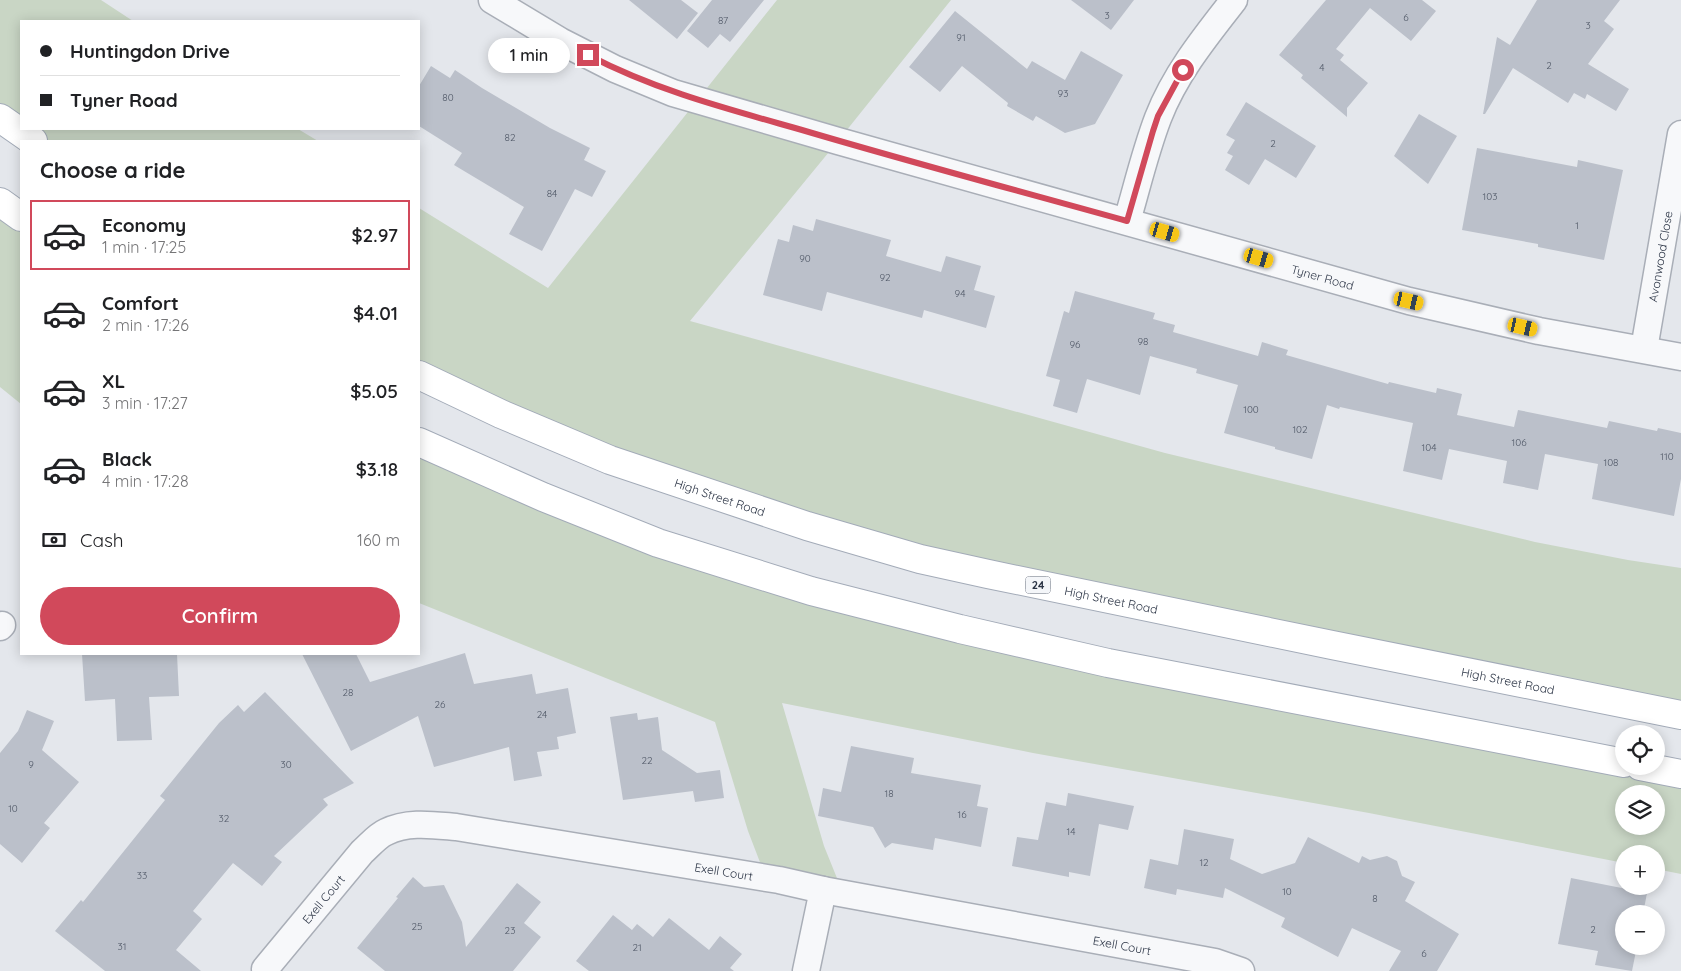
<!DOCTYPE html>
<html lang="en">
<head>
<meta charset="utf-8">
<style>
	:root { --surface:#fff; --page:#f2f2f2; --text:#202124; --muted:#757577; --line:#e0e0e0; --accent:#d1495b }
	body { margin:0; font-family:Quicksand,sans-serif; background:var(--page); color:var(--text); height:100vh; display:flex; flex-direction:column; font-size:19px; white-space:nowrap }
	* { box-sizing:border-box; margin:0 }
	p { font-size:16px; color:var(--muted) }
	.icon { flex:none; width:28px; height:28px; fill:none; stroke:currentColor; stroke-width:2; stroke-linecap:round; stroke-linejoin:round }
	.map { position:relative; flex:1; overflow:hidden }
	.details { position:absolute; left:20px; top:140px; width:400px; height:515px; display:flex; flex-direction:column; background:var(--surface); border-radius:0px; box-shadow:0 2px 12px #0003 }
	.details>* { flex:none }
	.top-card { position:absolute; left:20px; top:20px; width:400px; height:110px; border-radius:0px; box-shadow:0 2px 12px #0003; display:grid; align-content:center; height:110px; padding:0 20px; background:var(--surface) }
	.buttons { position:absolute; left:1615px; top:725px; display:grid; gap:10px }
	.buttons a { display:grid; place-items:center; width:50px; height:50px; border-radius:50%; background:var(--surface); box-shadow:0 2px 12px #0003; font-size:25px }
	.end { position:absolute; width:22px; height:22px; margin:-11px; border:6px solid #d1495b; background:#fff; box-shadow:0 0 0 2px #fff }
	.from { border-radius:50% }
	.bubble { position:absolute; height:35px; border-radius:18px; background:var(--surface); box-shadow:0 2px 12px #0003; font-size:16px; font-weight:600; line-height:35px; text-align:center }
	.car { position:absolute; width:15px; height:30px; margin:-15px -8px; border-radius:6px; box-shadow:0 0 4px 1px #0007; background:linear-gradient(#f5c518 24%,#345 0 40%,#f5c518 0 76%,#345 0 86%,#f5c518 0) }
	.top-card b { display:flex; align-items:center; gap:18px; height:48px; font-size:19px }
	.top-card b+b { border-top:1px solid var(--line) }
	.top-card i { width:12px; height:12px; background:var(--text) }
	ul { padding:0; list-style:none }
	li { display:flex; align-items:center; gap:15px; height:70px; margin:0 10px 8px; padding:0 10px; border:2px solid transparent; border-radius:0px }
	li div { flex:1 }
	li b { display:block; font-size:19px }
	li em { font-style:normal; font-weight:600 }
	li.on { border-color:var(--accent) }
	li>.icon { width:45px; height:45px; stroke-width:1.5 }
	h2 { padding:0 20px; font-size:22px; line-height:60px }
	.pay { display:flex; align-items:center; gap:12px; height:55px; padding:0 20px; font-size:19px }
	.pay p { margin-inline-start:auto }
	.button { display:flex; gap:10px; margin-top:auto; padding:10px 20px }
	.button a { flex:1; height:58px; border-radius:30px; background:var(--accent); color:#fff; font-size:20px; font-weight:600; line-height:58px; text-align:center }
	.map>svg:first-child { display:block }
	.green { fill:#c9d6c5; fill-rule:evenodd }
	.building { fill:#bbc0ca }
	.lines { fill:none; stroke-linecap:round; stroke-linejoin:round }
	.street-casing { stroke:#a9aeb7; stroke-width:29 }
	.primary-casing { stroke:#a3abb8; stroke-width:30 }
	.street { stroke:#f7f8fa; stroke-width:26 }
	.primary { stroke:#fff; stroke-width:28 }
	.route { stroke:#d1495b; stroke-width:6 }
	.labels { text-anchor:middle; dominant-baseline:central; stroke-width:5; stroke-linejoin:round; paint-order:stroke }
	.number-label { font-size:10px; fill:#4f5766 }
	.shield { fill:#f4f6f9; stroke:#676e7b; stroke-width:1 }
	.shield-label { font-size:11px; font-weight:bold; fill:#2b3445 }
	.street-label { font-size:12px; fill:#2b3445; stroke:#f4f6f9 }
</style>
</head>
<body>
<div class="map">
<svg width="1681" height="971" viewBox="0 0 1681 971">
	<rect width="100%" height="100%" fill="#e4e7ec"/>
	<g class="green">
		<path d="M0 0H101L133 21H21V129H298L318 141H33L0 118Z"/>
		<path d="M777 0H951L838 141 690 321 1165 453 1535 542 1628 560 1681 568V715L807 526 419 375V208L548 288Z"/>
		<path d="M0 220 21 226V404L0 387Z"/>
		<path d="M419 442 741 570 1681 774V874L1656 869V854H1624V863L1369 813 1033 753 782 703 824 846 843 893 766 878 748 831 715 722 419 603ZM1624 794H1656V826H1624Z"/>
	</g>
	<g class="building">
		<path d="M629 0H681L698 13 677 39Z"/>
		<path d="M712 0H764L730 42 720 34 708 48 687 31Z"/>
		<path d="M1071 0H1134L1111 30Z"/>
		<path d="M1326 0H1422L1436 11 1411 41 1370 8 1336 49 1344 55 1340 60 1368 83 1347 108V117L1301 78 1303 75 1279 55Z"/>
		<path d="M1537 0H1620L1604 21 1614 29 1588 64 1629 89 1616 111 1587 94 1585 99 1574 93 1568 103 1513 68 1485 114H1483L1497 37 1510 45Z"/>
		<path d="M955 11 1027 69 1032 61 1065 80 1081 51 1123 75 1095 124 1065 133 1036 116 1033 121 1007 106 1008 103 962 66 940 92 909 67Z"/>
		<path d="M431 66 450 78 455 70 482 88 550 128 590 148 584 160 606 171 592 197 575 189 542 251 509 234 524 207 454 165 462 153 419 126V86Z"/>
		<path d="M1246 102 1316 146 1296 178 1265 159 1249 185 1225 170 1233 156 1227 153 1235 140 1226 135Z"/>
		<path d="M1419 114 1457 136 1428 184 1394 156Z"/>
		<path d="M1477 148 1577 167 1578 160 1623 170 1604 260 1538 247V244L1462 230Z"/>
		<path d="M816 219 891 240 886 256 941 272 946 256 981 266 974 290 995 296 986 328 924 310 922 318 827 292 822 311 763 295 778 239 789 242 793 225 813 231Z"/>
		<path d="M1075 291 1155 313 1153 319 1175 325 1173 332 1258 356 1262 342 1288 350 1286 355 1388 384 1389 382 1436 393 1437 388 1462 394 1457 415 1514 427 1518 410 1607 428 1609 421 1657 431 1658 428 1681 433V479L1674 516 1592 499 1598 464 1545 454 1538 490 1503 483 1507 461 1449 449 1442 480 1403 471 1413 423 1340 407 1339 409 1327 405 1312 459 1275 449V447L1224 433 1238 385 1196 373 1197 369 1150 356 1140 395 1087 379 1077 413 1053 406 1060 380 1046 376 1064 311 1069 313Z"/>
		<path d="M465 653 474 684 532 674 536 694 568 688 576 733 557 737 559 749 537 752 542 776 514 781 509 747 434 767 418 716 351 751 302 654H356L370 682Z"/>
		<path d="M82 654H177L179 696 149 697 152 740 117 741 115 699 85 701Z"/>
		<path d="M265 692 354 783 323 799 328 805 274 856 282 862 262 886 233 863 193 911 202 919 176 950 201 971H105L55 931 81 900 83 902 165 800 160 796 219 723 238 705 244 712Z"/>
		<path d="M27 710 54 721 42 750 79 782 44 823 50 828 22 863 0 844V753L18 731Z"/>
		<path d="M637 713 638 720 658 717 662 750 697 773 720 770 724 798 695 802 693 791 623 800 610 717Z"/>
		<path d="M851 746 914 758 911 773 981 785 977 806 988 808 981 847 935 838 933 850 892 843 885 848 873 827 818 816 823 788 841 792Z"/>
		<path d="M1068 793 1134 806 1128 830 1099 824 1090 876 1069 872V877L1012 866 1017 837 1038 840 1046 802 1066 806Z"/>
		<path d="M1184 829 1234 839 1230 859 1262 874 1295 863 1308 837 1359 863 1362 856 1370 860 1387 856 1397 861 1402 876 1415 882 1405 901 1459 934 1437 971H1389L1401 951 1352 928 1338 957 1281 927 1285 918 1225 888 1223 898 1177 889 1176 895 1144 888 1150 859 1178 865Z"/>
		<path d="M413 877 424 887 444 885 462 922 466 947 517 883 541 902 524 923 541 937 513 971H385L357 948 398 898 396 897Z"/>
		<path d="M1571 878 1647 893 1643 914H1624V946H1637L1632 971 1595 965 1598 951 1558 944Z"/>
		<path d="M613 915 632 930 637 924 653 937 669 918 709 950 720 936 742 954 730 968 734 971H589L576 961Z"/>
	</g>
	<g class="lines">
		<defs>
			<g id="street">
				<path id="s1" d="M492 0 560 41 615 69 673 93 838 141 1409 301 1539 331 1681 357"/>
				<path d="M1127 221C1137 187 1145 152 1158 118 1175 74 1205 37 1234 0"/>
				<path id="s2" d="M1644 349 1681 134"/>
				<path d="M0 627 2 625"/>
				<path id="s3" d="M265 969 362 852C370 845 377 836 386 832 408 821 433 825 456 827L779 880 823 890 1215 962 1241 971"/>
				<path d="M806 971 823 890"/>
			</g>
			<g id="primary">
				<path d="M0 118 33 141"/>
				<path d="M0 202 21 217"/>
				<path id="s4" d="M419 375 501 414 610 460 807 526 920 559 988 574 1332 645 1681 715"/>
				<path d="M419 442 543 497 658 543 811 591 960 629 1108 663 1624 763"/>
				<path d="M1640 766 1681 774"/>
			</g>
		</defs>
		<use href="#street" class="street-casing"/>
		<use href="#primary" class="primary-casing"/>
		<use href="#street" class="street"/>
		<use href="#primary" class="primary"/>
	</g>
	<g class="lines">
		<path class="route" d="M588 55C657 91 728 109 802 130 910 162 1019 191 1127 221L1153 131 1158 116 1183 70"/>
	</g>
	<g class="labels">
		<g class="number-label">
			<text x="1107" y="15">3</text>
			<text x="1406" y="17">6</text>
			<text x="723" y="20">87</text>
			<text x="1588" y="25">3</text>
			<text x="961" y="37">91</text>
			<text x="1549" y="65">2</text>
			<text x="1322" y="67">4</text>
			<text x="1063" y="93">93</text>
			<text x="448" y="97">80</text>
			<text x="510" y="137">82</text>
			<text x="1273" y="143">2</text>
			<text x="552" y="193">84</text>
			<text x="1490" y="196">103</text>
			<text x="1577" y="225">1</text>
			<text x="805" y="258">90</text>
			<text x="885" y="277">92</text>
			<text x="960" y="293">94</text>
			<text x="1143" y="341">98</text>
			<text x="1075" y="344">96</text>
			<text x="1251" y="409">100</text>
			<text x="1300" y="429">102</text>
			<text x="1519" y="442">106</text>
			<text x="1429" y="447">104</text>
			<text x="1667" y="456">110</text>
			<text x="1611" y="462">108</text>
			<text x="348" y="692">28</text>
			<text x="440" y="704">26</text>
			<text x="542" y="714">24</text>
			<text x="647" y="760">22</text>
			<text x="31" y="764">9</text>
			<text x="286" y="764">30</text>
			<text x="889" y="793">18</text>
			<text x="13" y="808">10</text>
			<text x="962" y="814">16</text>
			<text x="224" y="818">32</text>
			<text x="1071" y="831">14</text>
			<text x="1204" y="862">12</text>
			<text x="142" y="875">33</text>
			<text x="1287" y="891">10</text>
			<text x="1375" y="898">8</text>
			<text x="417" y="926">25</text>
			<text x="1593" y="929">2</text>
			<text x="510" y="930">23</text>
			<text x="122" y="946">31</text>
			<text x="637" y="947">21</text>
			<text x="1424" y="953">6</text>
		</g>
		<rect class="shield" x="1025.5" y="576.5" width="25" height="17" rx="4"/>
		<g class="shield-label">
			<text x="1038" y="585">24</text>
		</g>
		<g class="street-label">
			<text stroke="none"><textPath href="#s2" startOffset="94">Avonwood Close</textPath></text>
			<text stroke="none"><textPath href="#s1" startOffset="879">Tyner Road</textPath></text>
			<text stroke="none"><textPath href="#s4" startOffset="325">High Street Road</textPath></text>
			<text stroke="none"><textPath href="#s4" startOffset="730">High Street Road</textPath></text>
			<text stroke="none"><textPath href="#s4" startOffset="1135">High Street Road</textPath></text>
			<text stroke="none"><textPath href="#s3" startOffset="526">Exell Court</textPath></text>
			<text stroke="none"><textPath href="#s3" startOffset="91">Exell Court</textPath></text>
			<text stroke="none"><textPath href="#s3" startOffset="931">Exell Court</textPath></text>
		</g>
	</g>
</svg>
<div class="buttons">
<a><svg class="icon" aria-label="locate" viewBox="0 0 24 24"><circle cx="12" cy="12" r="6"/><path d="M12 2v4M12 18v4M2 12h4M18 12h4"/></svg></a>
<a><svg class="icon" aria-label="layers" viewBox="0 0 24 24"><path d="M12 4l9 5-9 5-9-5zM3 14l9 5 9-5"/></svg></a>
<a>+</a>
<a>−</a>
</div>
<i class="end from" style="left:1183px;top:70px"></i>
<i class="end" style="left:588px;top:55px"></i>
<div class="bubble" style="left:488px;top:38px;width:82px">1 min</div>
<i class="car" style="left:1165px;top:232px;rotate:106deg"></i>
<i class="car" style="left:1259px;top:258px;rotate:106deg"></i>
<i class="car" style="left:1409px;top:301px;rotate:103deg"></i>
<i class="car" style="left:1523px;top:327px;rotate:103deg"></i>
<div class="top-card">
<b><i class="from"></i>Huntingdon Drive</b>
<b><i></i>Tyner Road</b>
</div>
<section class="details">
<h2>Choose a ride</h2>
<ul>
<li class="on"><svg class="icon" aria-label="car" viewBox="0 0 24 24"><path d="M5 17H2v-5l4-1 3-4h7l3 4 3 1v5h-3M9 17h6M6 11h13"/><circle cx="7" cy="17" r="2"/><circle cx="17" cy="17" r="2"/></svg><div><b>Economy</b><p>1 min · 17:25</p></div><em>$2.97</em></li>
<li><svg class="icon" aria-label="car" viewBox="0 0 24 24"><path d="M5 17H2v-5l4-1 3-4h7l3 4 3 1v5h-3M9 17h6M6 11h13"/><circle cx="7" cy="17" r="2"/><circle cx="17" cy="17" r="2"/></svg><div><b>Comfort</b><p>2 min · 17:26</p></div><em>$4.01</em></li>
<li><svg class="icon" aria-label="car" viewBox="0 0 24 24"><path d="M5 17H2v-5l4-1 3-4h7l3 4 3 1v5h-3M9 17h6M6 11h13"/><circle cx="7" cy="17" r="2"/><circle cx="17" cy="17" r="2"/></svg><div><b>XL</b><p>3 min · 17:27</p></div><em>$5.05</em></li>
<li><svg class="icon" aria-label="car" viewBox="0 0 24 24"><path d="M5 17H2v-5l4-1 3-4h7l3 4 3 1v5h-3M9 17h6M6 11h13"/><circle cx="7" cy="17" r="2"/><circle cx="17" cy="17" r="2"/></svg><div><b>Black</b><p>4 min · 17:28</p></div><em>$3.18</em></li>
</ul>
<div class="pay"><svg class="icon" aria-label="cash" viewBox="0 0 24 24"><path d="M3 7h18v10H3z"/><circle cx="12" cy="12" r="2"/></svg>Cash<p>160 m</p></div>
<div class="button"><a>Confirm</a></div>
</section>
</div>
</body>
</html>
